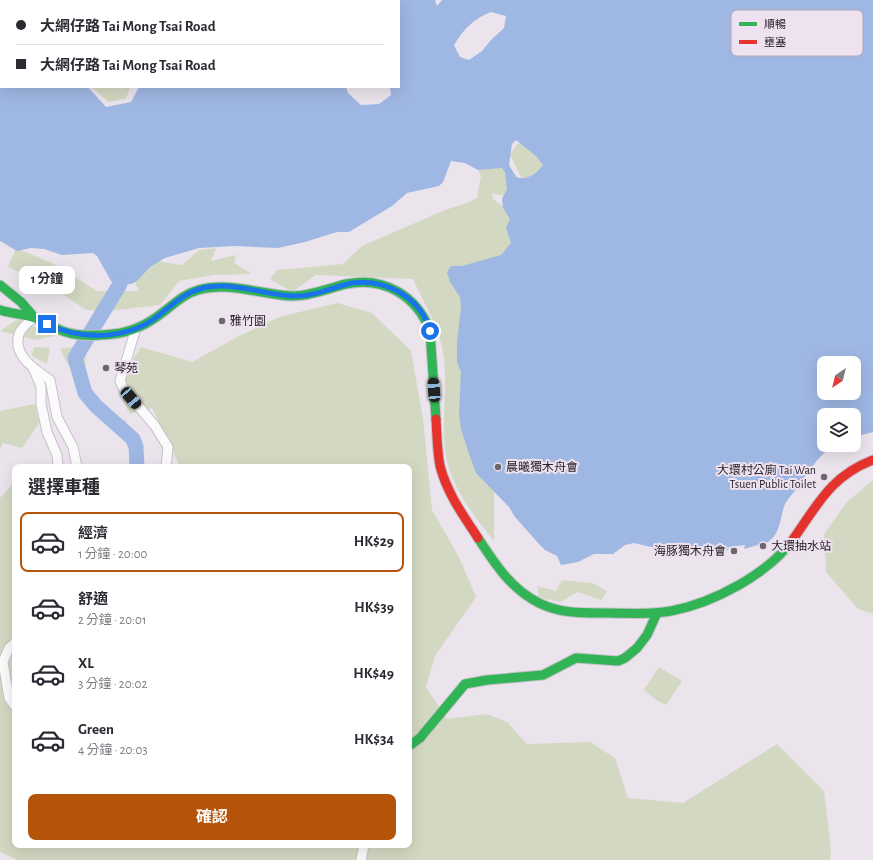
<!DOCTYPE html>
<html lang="zh-TW">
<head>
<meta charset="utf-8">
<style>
	:root { --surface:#fff; --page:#f7f7f7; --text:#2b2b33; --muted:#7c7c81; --line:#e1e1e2; --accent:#b45309 }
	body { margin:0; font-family:"Alegreya Sans","Noto Sans TC",sans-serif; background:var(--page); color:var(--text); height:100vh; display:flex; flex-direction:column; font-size:15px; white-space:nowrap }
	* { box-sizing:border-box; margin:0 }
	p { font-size:13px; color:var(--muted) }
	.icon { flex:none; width:22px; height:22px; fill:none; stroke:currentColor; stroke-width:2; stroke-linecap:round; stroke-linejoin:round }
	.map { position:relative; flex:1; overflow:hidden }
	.drawer { position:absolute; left:12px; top:464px; width:400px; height:384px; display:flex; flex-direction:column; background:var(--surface); border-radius:8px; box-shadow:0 4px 16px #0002 }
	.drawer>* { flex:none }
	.top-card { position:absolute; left:0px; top:0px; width:400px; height:88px; box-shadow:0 4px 16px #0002; display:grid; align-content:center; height:88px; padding:0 16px; background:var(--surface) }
	.needle { width:26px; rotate:215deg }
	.controls { position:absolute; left:817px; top:356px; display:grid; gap:8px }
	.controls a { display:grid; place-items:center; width:44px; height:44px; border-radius:8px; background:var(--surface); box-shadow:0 4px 16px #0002; font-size:20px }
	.end { position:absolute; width:18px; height:18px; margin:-9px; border:5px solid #1a73e8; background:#fff; box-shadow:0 0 0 2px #fff }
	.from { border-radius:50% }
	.bubble { position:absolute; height:28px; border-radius:8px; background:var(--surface); box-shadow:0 4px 16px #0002; font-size:13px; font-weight:700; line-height:28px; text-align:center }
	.car { position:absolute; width:12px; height:24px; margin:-12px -6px; border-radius:5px; box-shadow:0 0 3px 1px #0007; background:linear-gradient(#222 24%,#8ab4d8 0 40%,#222 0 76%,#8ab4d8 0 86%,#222 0) }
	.top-card b { display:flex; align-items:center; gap:14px; height:38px; font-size:15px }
	.top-card b+b { border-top:1px solid var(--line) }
	.top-card i { width:10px; height:10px; background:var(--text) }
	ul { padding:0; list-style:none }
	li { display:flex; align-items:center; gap:12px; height:60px; margin:0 8px 6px; padding:0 8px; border:2px solid transparent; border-radius:8px }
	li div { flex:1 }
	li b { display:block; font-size:15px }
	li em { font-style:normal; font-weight:700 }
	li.current { border-color:var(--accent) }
	li>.icon { width:36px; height:36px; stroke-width:1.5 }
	h2 { padding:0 16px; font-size:18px; line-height:48px }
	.primary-button { display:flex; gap:8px; margin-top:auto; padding:8px 16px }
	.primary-button a { flex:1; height:46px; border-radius:8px; background:var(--accent); color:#fff; font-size:16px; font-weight:700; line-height:46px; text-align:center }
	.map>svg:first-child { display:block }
	.green { fill:#d3d8c2 }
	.water { fill:#9fb7e3; fill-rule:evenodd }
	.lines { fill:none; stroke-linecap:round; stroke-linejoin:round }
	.river { stroke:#9fb7e3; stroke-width:15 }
	.street-casing { stroke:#c6c1c7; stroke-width:11 }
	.fast-casing { stroke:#c6c1c7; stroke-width:11 }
	.jam-casing { stroke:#c6c1c7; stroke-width:11 }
	.street { stroke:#fcfbfc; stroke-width:9 }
	.fast { stroke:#30b455; stroke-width:9 }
	.jam { stroke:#e5322d; stroke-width:9 }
	.route { stroke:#1a73e8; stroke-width:5 }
	.poi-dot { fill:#6c676d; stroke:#eee1f0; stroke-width:1.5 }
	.labels { text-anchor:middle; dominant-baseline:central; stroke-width:4; stroke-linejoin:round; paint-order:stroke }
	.poi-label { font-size:12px; fill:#282329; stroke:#eee1f0; text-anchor:start }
	.key { fill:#eee1f0; stroke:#b3a8b4; stroke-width:1 }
	.key-label { font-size:11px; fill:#282329 }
</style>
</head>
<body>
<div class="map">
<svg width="873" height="860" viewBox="0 0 873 860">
	<rect width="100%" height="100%" fill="#ebe4ec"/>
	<g class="green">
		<path d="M91 87H130L126 99 109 102Z"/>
		<path d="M518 143 546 155 542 172 523 181 510 155Z"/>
		<path d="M471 154 500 156 523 184V200L491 193 494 200 512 212 519 246 498 496 494 492V541C470 511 445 479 444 439 443 413 447 384 444 357 440 329 425 305 413 279L316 275 292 292 270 279 277 270 343 264 362 246 445 210 467 203 477 198 481 176Z"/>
		<path d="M16 248 52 263 97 291H139L135 282 149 260 182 265 199 250 216 248 211 261 236 255 234 263 252 274 213 275 179 281 160 305 108 311 86 310 57 290 8 267Z"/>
		<path d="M337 303 372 313 411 351 423 419 432 510 460 559 476 597 435 656 426 687 447 719 487 714 507 722 527 744 590 742 615 758 628 798 683 803 777 744 824 791 831 849 830 860H17L0 852V498L15 481V845H409V467H180L152 408 130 414 123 401 126 370 141 347 192 362 239 336 279 317Z"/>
		<path d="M18 319 55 336 35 340 0 331Z"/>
		<path d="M86 345 85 388 113 417 127 421 120 435 83 402 75 378 60 349Z"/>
		<path d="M34 347 50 348 47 364 32 356Z"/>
		<path d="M35 404 39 423 22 448 3 443 0 449V411Z"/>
		<path d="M873 480V614L858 609 826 572 824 534 847 502Z"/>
		<path d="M562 580 592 583 607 591 601 600 578 592 560 602 539 597 537 586 556 591Z"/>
		<path d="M659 667 682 681 666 705 656 700 644 690Z"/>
	</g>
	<path class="water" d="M0 0H435L437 6 442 0H873V432L854 437V415H824V445H835C817 456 808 473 796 489 793 494 788 498 785 504 780 516 781 534 768 542L744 549 745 545 729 547 727 551 711 548 665 546 651 547 634 543 625 545 613 554H594L578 562 561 565 557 556 545 550 539 544 515 517 509 507 476 473 469 454 461 429 459 414 461 372 457 362V341L461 308 460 297 450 282 447 272 451 266H462L501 255 511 243 506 228 510 219 503 208 502 199 507 189 505 172 502 168 478 170 465 163 451 161 443 182 439 186 407 193 392 206 349 232H337L305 242 278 248 235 246 199 248 165 258 150 267 137 281 131 284 116 285 111 281 97 256 93 253 62 255 44 249 31 248 17 251 0 241ZM1 1H399V87H390L391 95 379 104 361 105 348 93 346 87H139L131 102 106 107 88 87H1ZM491 12 506 16 504 28 491 40 482 51 469 60 460 57 454 45C464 29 473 19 491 12ZM516 140 536 156 543 165C537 174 526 181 516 177L509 165 512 144ZM824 363H854V393H824Z"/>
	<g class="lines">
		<path class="river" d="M120 284 75 358 85 393 96 406 133 439 136 447 137 467"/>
		<defs>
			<g id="street">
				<path d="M34 317C29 322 21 328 19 334 12 356 36 370 50 380L57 417 73 447 77 467"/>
				<path d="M136 328 120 381 123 388 155 426 168 447 166 467"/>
				<path d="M33 368 41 386V404L47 432 57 455 58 467"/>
				<path d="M15 643 9 648 3 662 9 698 15 706"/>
				<path d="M361 860 364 845"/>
			</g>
			<g id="fast">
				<path d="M0 285 21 302 34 317"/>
				<path d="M0 310C12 314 24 314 35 318 44 320 51 326 60 330 76 337 95 336 113 334 132 332 148 324 162 313 174 304 184 294 198 290 230 281 261 295 293 296 312 296 329 288 346 284 384 276 417 296 430 331L436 419"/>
				<path d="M478 538C495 564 511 589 539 603 561 614 584 613 608 613 629 613 650 615 671 611 713 603 769 574 794 538"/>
				<path d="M409 746 420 738 465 684 487 680 543 675 576 658 618 661 625 658 637 648 647 635 657 613"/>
			</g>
			<g id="jam">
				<path d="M436 419C437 435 437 451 440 466 447 493 463 515 478 538"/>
				<path d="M794 538C818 504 831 476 873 460"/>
			</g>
		</defs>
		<use href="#street" class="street-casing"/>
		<use href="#fast" class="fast-casing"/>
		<use href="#jam" class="jam-casing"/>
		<use href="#street" class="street"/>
		<use href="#fast" class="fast"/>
		<use href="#jam" class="jam"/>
	</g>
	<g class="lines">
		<path class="route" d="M47 324C80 340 123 340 154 319 171 307 182 293 203 288 232 281 264 295 293 296 314 297 332 287 352 283 386 278 421 298 430 331"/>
	</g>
	<g class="poi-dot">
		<circle cx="222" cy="321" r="4"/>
		<circle cx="106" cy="368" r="4"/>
		<circle cx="498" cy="467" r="4"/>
		<circle cx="824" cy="477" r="4"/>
		<circle cx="763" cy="546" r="4"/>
		<circle cx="734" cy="551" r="4"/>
	</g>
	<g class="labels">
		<g class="poi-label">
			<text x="230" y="321">雅竹園</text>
			<text x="114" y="368">琴苑</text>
			<text x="506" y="467">晨曦獨木舟會</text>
			<text x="816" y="470" text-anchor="end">大環村公廁 Tai Wan<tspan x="816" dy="14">Tsuen Public Toilet</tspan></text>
			<text x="771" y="546">大環抽水站</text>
			<text x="726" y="551" text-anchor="end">海豚獨木舟會</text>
		</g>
	</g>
	<rect x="731" y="10" width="132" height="46" rx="6" class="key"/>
	<rect x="739" y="22" width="18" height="4" fill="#30b455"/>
	<rect x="739" y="40" width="18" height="4" fill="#e5322d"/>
	<g class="key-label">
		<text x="764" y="28">順暢</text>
		<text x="764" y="46">壅塞</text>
	</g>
</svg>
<div class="controls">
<a><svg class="needle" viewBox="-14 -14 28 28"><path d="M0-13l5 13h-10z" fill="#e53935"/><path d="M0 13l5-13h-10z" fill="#7c7c81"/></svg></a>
<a><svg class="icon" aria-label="layers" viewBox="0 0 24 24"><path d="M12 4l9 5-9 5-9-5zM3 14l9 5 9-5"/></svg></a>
</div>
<i class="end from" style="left:430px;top:331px"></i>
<i class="end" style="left:47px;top:324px"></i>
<div class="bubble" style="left:19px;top:266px;width:56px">1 分鐘</div>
<i class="car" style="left:434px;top:390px;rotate:356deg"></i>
<i class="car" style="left:131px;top:398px;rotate:140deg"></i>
<div class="top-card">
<b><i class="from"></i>大網仔路 Tai Mong Tsai Road</b>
<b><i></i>大網仔路 Tai Mong Tsai Road</b>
</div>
<section class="drawer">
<h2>選擇車種</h2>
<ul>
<li class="current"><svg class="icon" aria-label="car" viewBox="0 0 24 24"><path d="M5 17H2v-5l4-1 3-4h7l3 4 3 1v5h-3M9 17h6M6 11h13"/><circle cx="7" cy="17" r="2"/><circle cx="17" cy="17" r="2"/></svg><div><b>經濟</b><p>1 分鐘 · 20:00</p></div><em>HK$29</em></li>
<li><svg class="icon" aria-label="car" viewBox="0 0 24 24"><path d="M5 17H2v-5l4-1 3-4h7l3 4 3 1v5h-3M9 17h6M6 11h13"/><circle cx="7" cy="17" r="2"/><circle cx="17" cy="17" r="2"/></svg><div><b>舒適</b><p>2 分鐘 · 20:01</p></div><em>HK$39</em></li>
<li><svg class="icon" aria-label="car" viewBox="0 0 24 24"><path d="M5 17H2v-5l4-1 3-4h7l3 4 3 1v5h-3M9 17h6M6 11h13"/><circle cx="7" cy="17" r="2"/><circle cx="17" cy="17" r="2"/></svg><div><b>XL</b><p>3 分鐘 · 20:02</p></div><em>HK$49</em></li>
<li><svg class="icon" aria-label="car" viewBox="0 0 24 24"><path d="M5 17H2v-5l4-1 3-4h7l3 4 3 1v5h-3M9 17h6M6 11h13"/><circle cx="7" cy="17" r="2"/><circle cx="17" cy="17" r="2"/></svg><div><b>Green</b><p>4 分鐘 · 20:03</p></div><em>HK$34</em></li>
</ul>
<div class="primary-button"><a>確認</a></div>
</section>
</div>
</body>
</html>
